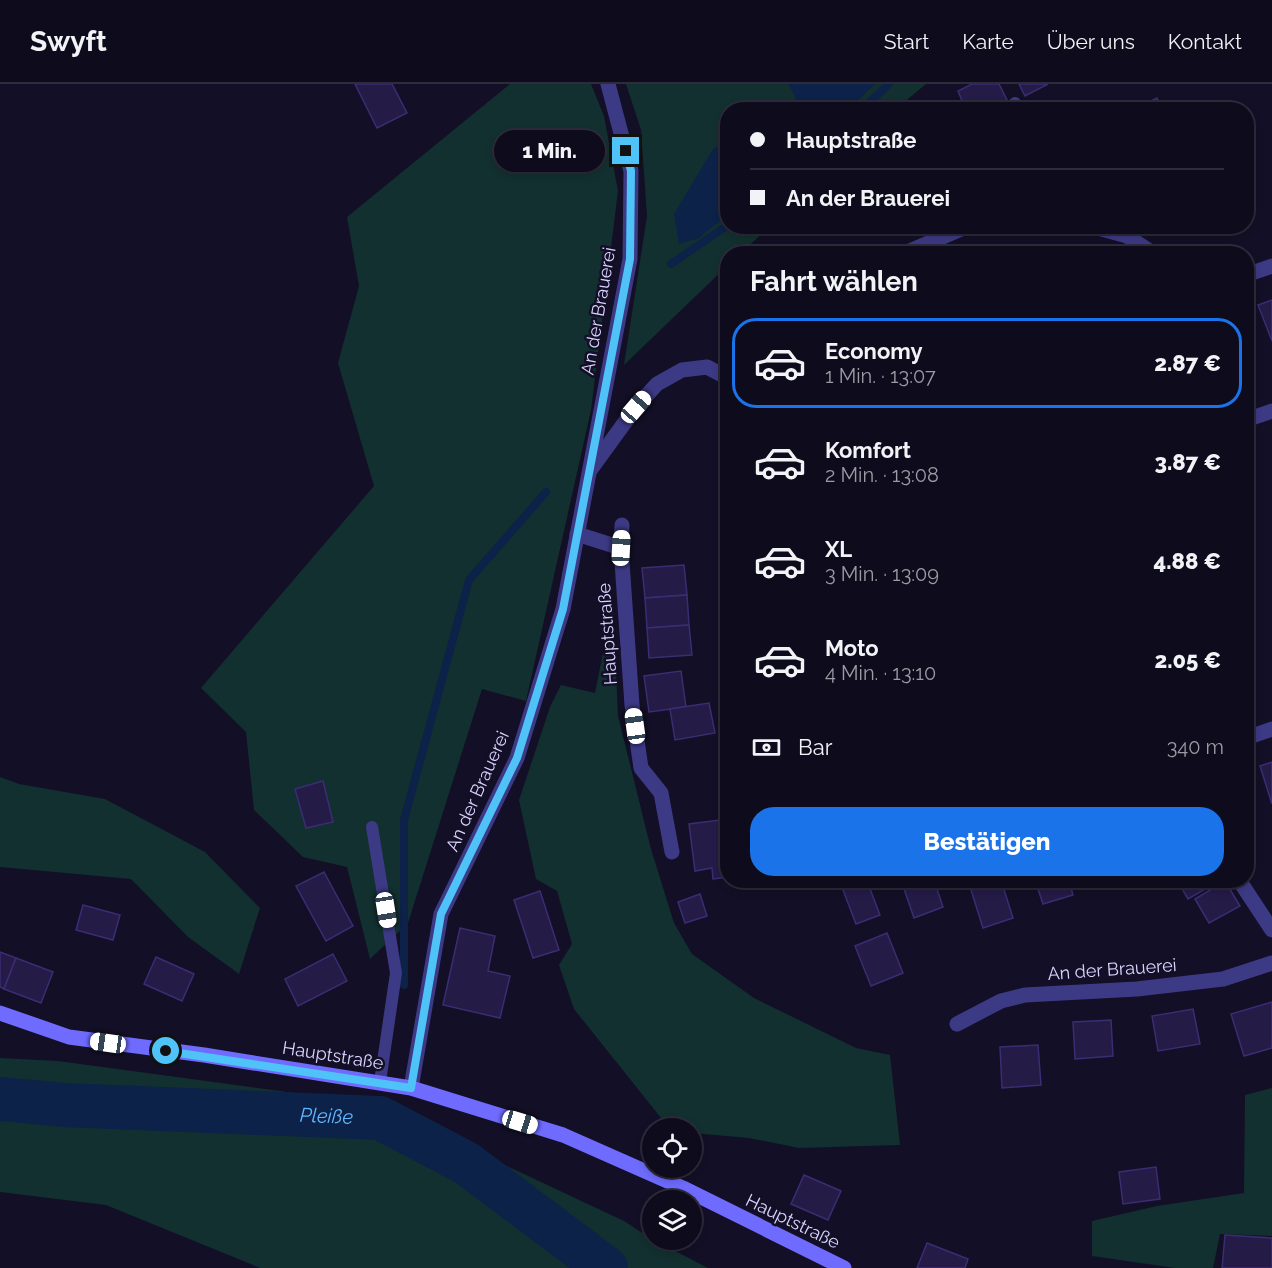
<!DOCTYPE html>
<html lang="de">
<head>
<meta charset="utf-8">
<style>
	:root { --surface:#0e0b1c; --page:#171425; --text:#f1f3f6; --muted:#9b9ba3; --line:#2e2b3b; --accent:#1a73e8 }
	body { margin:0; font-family:Raleway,sans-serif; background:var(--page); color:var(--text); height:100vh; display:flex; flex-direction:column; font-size:22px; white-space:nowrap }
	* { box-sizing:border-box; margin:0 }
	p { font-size:20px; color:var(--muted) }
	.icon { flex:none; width:33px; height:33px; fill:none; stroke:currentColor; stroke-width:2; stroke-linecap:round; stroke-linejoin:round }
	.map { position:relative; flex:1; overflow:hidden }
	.details { position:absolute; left:720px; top:162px; width:534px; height:642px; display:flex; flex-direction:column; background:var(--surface); border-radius:24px; box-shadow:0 3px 9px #0003,0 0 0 2px var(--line) }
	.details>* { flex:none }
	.top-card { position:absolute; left:720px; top:18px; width:534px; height:132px; border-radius:24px; box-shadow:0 3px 9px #0003,0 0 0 2px var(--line); display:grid; align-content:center; height:132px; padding:0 30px; background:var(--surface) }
	.fabs { position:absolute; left:642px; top:1034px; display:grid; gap:12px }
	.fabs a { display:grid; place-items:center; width:60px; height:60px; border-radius:50%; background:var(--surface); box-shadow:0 3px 9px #0003,0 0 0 2px var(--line); font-size:30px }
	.end { position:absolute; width:27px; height:27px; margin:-14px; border:8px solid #4fc3f7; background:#111; box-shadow:0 0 0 3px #111 }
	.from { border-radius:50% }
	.bubble { position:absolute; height:42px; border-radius:21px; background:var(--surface); box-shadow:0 3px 9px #0003,0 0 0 2px var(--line); font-size:20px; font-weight:800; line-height:42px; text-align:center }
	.car { position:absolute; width:18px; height:36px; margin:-18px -9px; border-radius:8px; box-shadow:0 0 4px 2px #0007; background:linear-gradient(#fff 24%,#345 0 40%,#fff 0 76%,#345 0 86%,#fff 0) }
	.top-card b { display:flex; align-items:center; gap:21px; height:57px; font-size:22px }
	.top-card b+b { border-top:2px solid var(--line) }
	.top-card i { width:15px; height:15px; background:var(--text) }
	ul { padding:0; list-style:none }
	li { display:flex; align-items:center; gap:18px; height:90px; margin:0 12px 9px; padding:0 18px; border:3px solid transparent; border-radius:24px }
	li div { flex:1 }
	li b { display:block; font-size:22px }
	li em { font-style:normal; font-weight:800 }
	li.selected { border-color:var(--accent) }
	li>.icon { width:54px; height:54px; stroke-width:1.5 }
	h2 { padding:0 30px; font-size:27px; line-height:72px }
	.pay { display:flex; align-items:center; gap:15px; height:66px; padding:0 30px; font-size:22px }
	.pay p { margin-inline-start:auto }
	.primary-button { display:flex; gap:12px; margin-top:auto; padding:12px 30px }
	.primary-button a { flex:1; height:69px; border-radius:24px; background:var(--accent); color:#fff; font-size:24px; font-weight:800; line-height:69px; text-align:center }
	header { display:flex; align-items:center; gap:36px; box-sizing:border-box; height:84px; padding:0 30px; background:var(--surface); border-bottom:2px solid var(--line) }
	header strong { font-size:28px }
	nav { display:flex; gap:33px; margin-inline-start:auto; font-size:21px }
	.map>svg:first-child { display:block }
	.green { fill:#12302f }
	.water { fill:#0c2248 }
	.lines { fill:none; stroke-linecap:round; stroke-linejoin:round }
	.stream { stroke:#0c2248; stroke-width:8 }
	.river { stroke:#0c2248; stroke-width:44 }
	.building { fill:#241b47; stroke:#3b2d73; stroke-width:1.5 }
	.lane { stroke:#3d3a85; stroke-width:12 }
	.street { stroke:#3d3a85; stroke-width:15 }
	.secondary { stroke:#6f6bff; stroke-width:15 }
	.route { stroke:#4fc3f7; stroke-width:8 }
	.labels { text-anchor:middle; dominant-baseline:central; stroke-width:5; stroke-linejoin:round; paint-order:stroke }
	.street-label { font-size:18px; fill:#d9d4ff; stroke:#130f26 }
	.water-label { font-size:20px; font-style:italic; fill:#62b6ff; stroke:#130f26 }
</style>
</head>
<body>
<header>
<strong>Swyft</strong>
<nav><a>Start</a><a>Karte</a><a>Über uns</a><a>Kontakt</a></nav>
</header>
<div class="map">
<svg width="1272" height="1184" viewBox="0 0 1272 1184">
	<rect width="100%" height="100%" fill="#130f26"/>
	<g class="green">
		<path d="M510 0H591L604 32 618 107 591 326 526 617 482 605 408 839 370 875 347 783 303 773 254 726 246 648 201 604 374 402 338 279 359 202 347 133Z"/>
		<path d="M626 0H926L896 25 728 26V142L769 143 741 169 728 170 727 182 624 281 647 132 641 46Z"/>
		<path d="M613 518 618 632 651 765 674 839 692 870 754 914 856 964 890 971 900 1061 799 1064 749 1054 692 1049V1044H669L574 925 559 881 572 860 557 807 536 795 519 716 550 623 561 601 595 609Z"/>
		<path d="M0 693 19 700 105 715 205 768 260 824 239 890 188 853 131 795 0 783Z"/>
		<path d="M0 974 58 977 295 1009 396 1030 624 1137 652 1155 708 1184H260L106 1121 0 1108Z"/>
		<path d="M1272 1004V1152L1220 1150 1213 1184H1175L1092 1172V1137L1157 1122 1244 1109 1245 1011Z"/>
	</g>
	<g class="water">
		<path d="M788 0H875L848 26 808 25 800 22Z"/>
		<path d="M727 59V131L699 154 679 160 674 130 713 65Z"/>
	</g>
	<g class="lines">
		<g class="stream">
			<path d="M861 26 889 0"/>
			<path d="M671 180 728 141"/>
			<path d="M404 901V736L469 496 546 408"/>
		</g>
		<path class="river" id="s1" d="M0 1015 65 1021 380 1034 466 1079 606 1184"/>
	</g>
	<g class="building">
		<path d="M355 0H392L407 29 377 44Z"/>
		<path d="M972 0H999L1007 16 985 26H966L958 7Z"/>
		<path d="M1019 0H1048L1025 12Z"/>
		<path d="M1157 14 1162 26H1132Z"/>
		<path d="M1272 216V257L1258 221Z"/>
		<path d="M684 481 687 511 645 514 642 484Z"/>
		<path d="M687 511 689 541 647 544 645 514Z"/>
		<path d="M689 541 692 571 649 574 647 544Z"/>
		<path d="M681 587 686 623 649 628 644 592Z"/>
		<path d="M709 619 715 649 675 656 670 625Z"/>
		<path d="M1272 678V720L1260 682Z"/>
		<path d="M323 697 333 738 306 744 295 705Z"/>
		<path d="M728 735V793L713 795 712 784 695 787 689 740Z"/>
		<path d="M324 788 353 842 326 857 296 802Z"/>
		<path d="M901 796H934L943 823 914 834Z"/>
		<path d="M1001 796 1013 834 983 844 971 806Z"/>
		<path d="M1035 796H1069L1073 811 1043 820Z"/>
		<path d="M1177 796H1212L1214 800 1188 815Z"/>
		<path d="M867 797 880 831 856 840 843 806Z"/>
		<path d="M1225 797 1240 822 1209 839 1195 815Z"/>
		<path d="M540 807 559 866 533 874 514 816Z"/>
		<path d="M700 810 707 832 685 839 678 818Z"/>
		<path d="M83 821 120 831 113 856 76 846Z"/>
		<path d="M460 844 495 852 488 887 510 892 500 934 443 921Z"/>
		<path d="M887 849 903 889 871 902 855 862Z"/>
		<path d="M0 868 16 874 4 905 0 903Z"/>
		<path d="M333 870 347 897 298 922 285 895Z"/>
		<path d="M156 873 194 890 182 917 144 900Z"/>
		<path d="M16 874 53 888 41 919 4 905Z"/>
		<path d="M1272 918V964L1244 972 1231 930Z"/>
		<path d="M1193 925 1200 960 1158 967 1152 932Z"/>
		<path d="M1111 936 1113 972 1075 975 1073 938Z"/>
		<path d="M1038 961 1041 1001 1002 1004 1000 963Z"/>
		<path d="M1156 1083 1160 1115 1123 1120 1119 1088Z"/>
		<path d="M804 1091 841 1107 828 1136 791 1120Z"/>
		<path d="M1225 1151 1272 1154V1184H1222Z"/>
		<path d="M927 1159 968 1175 965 1184H917Z"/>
	</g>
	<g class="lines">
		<g class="lane">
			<path d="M1013 26 1015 19"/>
			<path d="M372 743 396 889 380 998"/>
		</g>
		<g class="street">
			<path d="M1091 142 1127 152 1154 170"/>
			<path d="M903 170 968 142"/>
			<path d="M1246 191 1272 182"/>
			<path d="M1246 336 1272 327"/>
			<path d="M591 385 636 323 657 300 682 286 707 283 728 294"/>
			<path d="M622 441 621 464 632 621 641 684 661 709 672 768"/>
			<path d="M577 450 621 464"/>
			<path d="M1246 654 1272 645"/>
			<path d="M1239 796 1272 846"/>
			<path d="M957 940 1001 917 1025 911 1137 905 1223 895 1272 879"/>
			<path d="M411 1004 441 830 517 674 563 525 630 175 631 87 608 0"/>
		</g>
		<path class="secondary" d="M0 929 69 953 204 971 411 1004 563 1051 683 1104 844 1184"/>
	</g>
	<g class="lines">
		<path class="route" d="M166 967 411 1004 441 830 517 674 563 525 630 175 631 87 626 67"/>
	</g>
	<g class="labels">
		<g class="street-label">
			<text transform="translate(598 227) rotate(-80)">An der Brauerei</text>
			<text transform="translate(607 550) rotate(-94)">Hauptstraße</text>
			<text transform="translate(477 707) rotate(-66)">An der Brauerei</text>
			<text transform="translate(1112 885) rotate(-4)">An der Brauerei</text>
			<text transform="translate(333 971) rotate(9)">Hauptstraße</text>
			<text transform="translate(793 1137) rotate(26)">Hauptstraße</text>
		</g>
		<g class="water-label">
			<text stroke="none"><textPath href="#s1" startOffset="327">Pleiße</textPath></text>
		</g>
	</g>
</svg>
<div class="fabs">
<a><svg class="icon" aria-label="locate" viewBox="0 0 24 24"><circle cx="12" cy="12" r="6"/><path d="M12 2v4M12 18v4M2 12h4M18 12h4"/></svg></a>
<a><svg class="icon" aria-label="layers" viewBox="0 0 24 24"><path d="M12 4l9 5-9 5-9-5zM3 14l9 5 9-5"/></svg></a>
</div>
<i class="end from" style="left:166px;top:967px"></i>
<i class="end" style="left:626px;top:67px"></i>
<div class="bubble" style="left:494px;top:46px;width:111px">1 Min.</div>
<i class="car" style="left:636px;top:323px;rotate:41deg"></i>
<i class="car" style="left:621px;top:464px;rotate:3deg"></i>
<i class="car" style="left:635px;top:642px;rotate:352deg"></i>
<i class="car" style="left:386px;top:826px;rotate:171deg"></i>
<i class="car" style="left:108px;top:959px;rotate:278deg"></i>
<i class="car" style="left:520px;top:1038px;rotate:107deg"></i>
<div class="top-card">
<b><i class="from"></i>Hauptstraße</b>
<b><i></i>An der Brauerei</b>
</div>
<section class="details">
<h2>Fahrt wählen</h2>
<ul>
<li class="selected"><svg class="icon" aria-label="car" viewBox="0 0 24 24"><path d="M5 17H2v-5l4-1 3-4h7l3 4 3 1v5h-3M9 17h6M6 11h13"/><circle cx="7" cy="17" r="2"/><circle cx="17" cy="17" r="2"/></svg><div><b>Economy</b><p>1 Min. · 13:07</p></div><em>2.87 €</em></li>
<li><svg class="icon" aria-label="car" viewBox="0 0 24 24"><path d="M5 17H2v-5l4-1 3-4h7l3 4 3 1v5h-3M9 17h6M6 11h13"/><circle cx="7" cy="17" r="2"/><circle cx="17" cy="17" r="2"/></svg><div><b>Komfort</b><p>2 Min. · 13:08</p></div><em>3.87 €</em></li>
<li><svg class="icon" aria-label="car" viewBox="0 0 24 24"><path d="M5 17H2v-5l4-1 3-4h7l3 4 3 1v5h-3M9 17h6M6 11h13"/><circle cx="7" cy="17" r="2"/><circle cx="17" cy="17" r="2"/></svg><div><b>XL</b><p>3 Min. · 13:09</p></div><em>4.88 €</em></li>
<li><svg class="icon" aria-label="car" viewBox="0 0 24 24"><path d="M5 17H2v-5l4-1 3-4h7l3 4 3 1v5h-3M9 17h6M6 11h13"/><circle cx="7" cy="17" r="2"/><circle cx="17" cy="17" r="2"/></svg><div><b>Moto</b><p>4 Min. · 13:10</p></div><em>2.05 €</em></li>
</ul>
<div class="pay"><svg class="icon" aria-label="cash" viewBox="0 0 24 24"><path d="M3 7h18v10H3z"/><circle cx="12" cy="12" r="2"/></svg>Bar<p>340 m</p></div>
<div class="primary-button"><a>Bestätigen</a></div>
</section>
</div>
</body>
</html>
